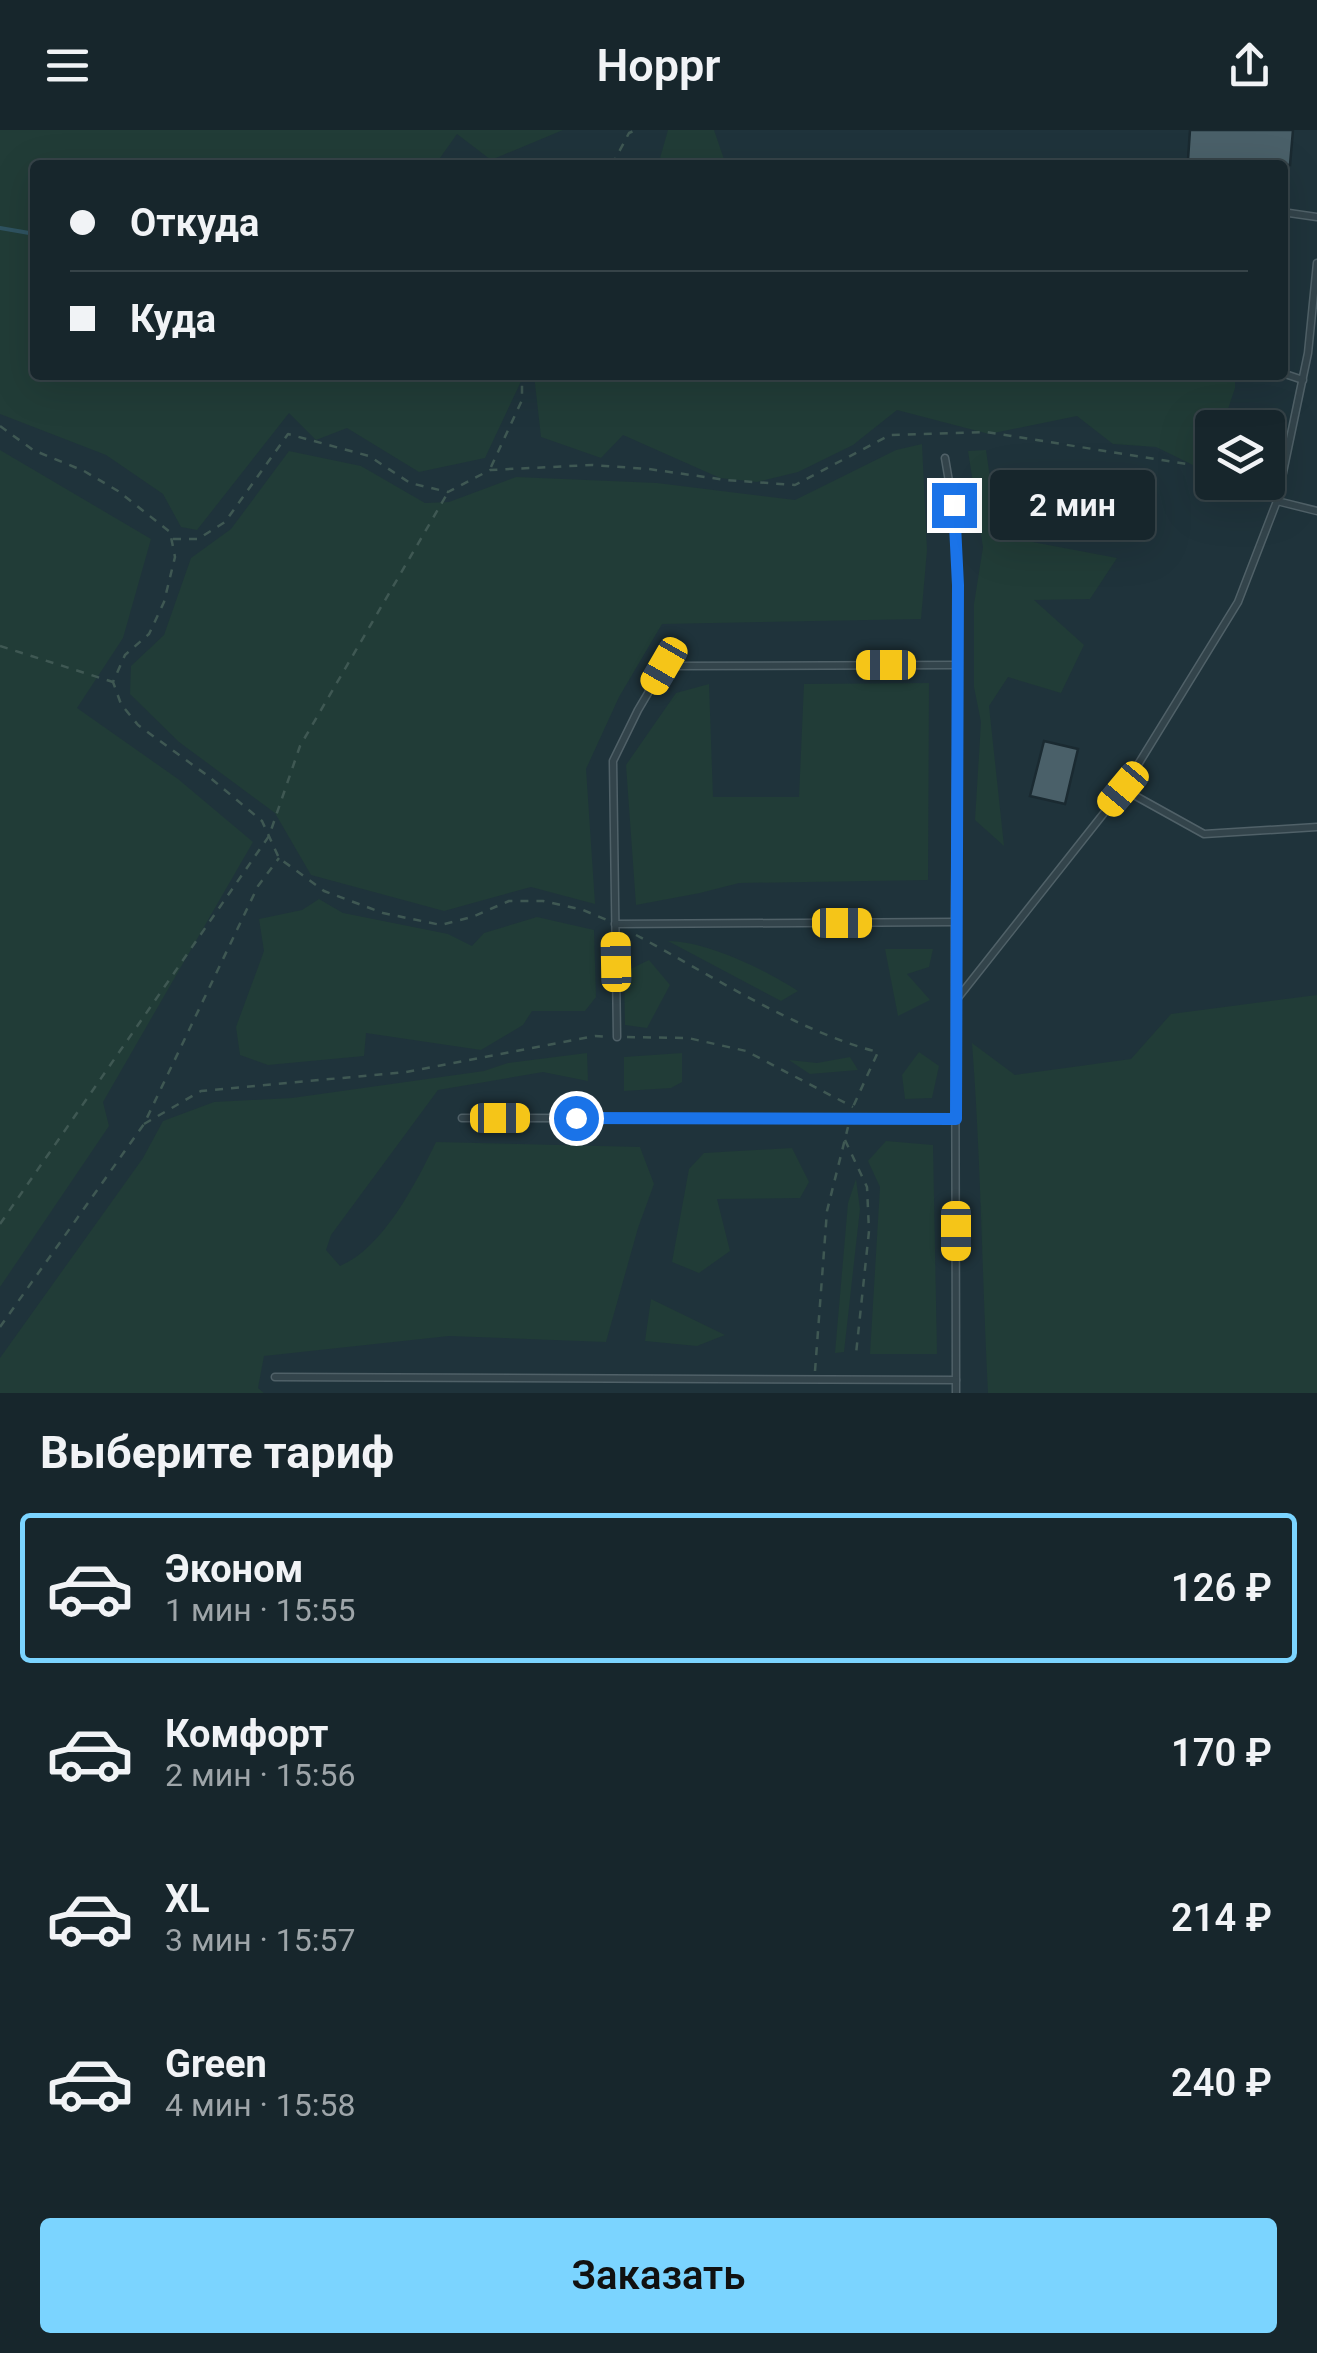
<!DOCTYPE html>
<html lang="ru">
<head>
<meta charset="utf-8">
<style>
	:root { --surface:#17262c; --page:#243238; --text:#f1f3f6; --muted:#9ea5a9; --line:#364348; --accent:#7bd4ff }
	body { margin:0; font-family:Roboto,sans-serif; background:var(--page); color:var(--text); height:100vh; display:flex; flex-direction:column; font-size:38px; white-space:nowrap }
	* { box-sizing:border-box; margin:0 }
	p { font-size:32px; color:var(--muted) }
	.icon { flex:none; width:55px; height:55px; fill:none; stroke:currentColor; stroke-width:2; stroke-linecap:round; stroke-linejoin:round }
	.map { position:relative; height:1263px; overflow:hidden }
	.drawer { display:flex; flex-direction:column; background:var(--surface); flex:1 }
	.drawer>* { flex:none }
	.banner { position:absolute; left:30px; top:30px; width:1258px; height:220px; border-radius:10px; box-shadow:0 10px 40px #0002,0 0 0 2px var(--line); display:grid; align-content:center; height:220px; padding:0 40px; background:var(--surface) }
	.fabs { position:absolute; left:1195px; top:280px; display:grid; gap:20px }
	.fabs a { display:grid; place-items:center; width:90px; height:90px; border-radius:10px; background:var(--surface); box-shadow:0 10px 40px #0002,0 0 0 2px var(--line); font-size:50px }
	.end { position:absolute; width:45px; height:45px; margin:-22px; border:12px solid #1a73e8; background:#fff; box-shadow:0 0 0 5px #fff }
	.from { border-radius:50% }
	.bubble { position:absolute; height:70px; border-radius:10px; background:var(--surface); box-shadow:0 10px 40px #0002,0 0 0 2px var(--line); font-size:32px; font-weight:600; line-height:70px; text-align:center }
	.car { position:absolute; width:30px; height:60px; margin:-30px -15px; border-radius:12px; box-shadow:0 0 8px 2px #0007; background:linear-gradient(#f5c518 24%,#345 0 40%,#f5c518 0 76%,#345 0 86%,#f5c518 0) }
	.banner b { display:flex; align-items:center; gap:35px; height:95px; font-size:38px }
	.banner b+b { border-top:2px solid var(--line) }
	.banner i { width:25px; height:25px; background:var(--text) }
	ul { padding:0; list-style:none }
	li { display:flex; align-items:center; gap:30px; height:150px; margin:0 20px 15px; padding:0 20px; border:5px solid transparent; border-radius:10px }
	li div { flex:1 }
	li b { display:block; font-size:38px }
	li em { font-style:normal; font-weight:600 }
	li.current { border-color:var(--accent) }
	li>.icon { width:90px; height:90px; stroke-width:1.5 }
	h2 { padding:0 40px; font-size:45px; line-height:120px }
	.primary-button { display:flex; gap:20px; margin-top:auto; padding:20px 40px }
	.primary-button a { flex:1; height:115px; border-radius:10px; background:var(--accent); color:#111; font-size:40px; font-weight:600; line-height:115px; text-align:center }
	header { display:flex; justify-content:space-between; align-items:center; height:130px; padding:0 40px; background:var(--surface); font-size:45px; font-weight:600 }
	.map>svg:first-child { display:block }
	.green { fill:#213c37 }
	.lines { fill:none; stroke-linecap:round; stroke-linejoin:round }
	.stream { stroke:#2f5361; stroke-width:4 }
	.building { fill:#4a6069; stroke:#1a2a31; stroke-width:2.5 }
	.lane-casing { stroke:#506168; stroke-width:9 }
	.path { stroke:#3f5853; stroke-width:2.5; stroke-dasharray:8 8; stroke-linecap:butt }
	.lane { stroke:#33444b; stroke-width:6 }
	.route { stroke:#1a73e8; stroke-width:12 }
</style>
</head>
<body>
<header><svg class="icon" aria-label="menu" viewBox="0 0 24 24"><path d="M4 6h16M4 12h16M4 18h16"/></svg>Hoppr<svg class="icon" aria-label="share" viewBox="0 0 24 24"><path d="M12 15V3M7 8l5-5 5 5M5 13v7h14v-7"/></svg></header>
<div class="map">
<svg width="1317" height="1263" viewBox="0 0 1317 1263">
	<rect width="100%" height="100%" fill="#1f333b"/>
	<g class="green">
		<path d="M0 0H563L491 30 457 4 435 35H35V245H524L485 328 419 342 347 298 316 310 289 283 197 400 181 397 163 364 106 325 0 284Z"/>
		<path d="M668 0H714L726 35H658Z"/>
		<path d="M534 245H1235V258L1222 297 1212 298V312L1197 337 1156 317 1113 314 1077 286 989 304 897 280 853 315 798 342 757 352 720 348 623 305 601 328 541 307Z"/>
		<path d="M922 314 927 420 921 489 662 494 619 567 586 639 595 774 531 757 444 781 311 745 275 683 179 612 130 564 131 536 164 505 191 428 231 399 289 321 361 336 425 373 449 372 516 347 657 353 795 370 896 320Z"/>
		<path d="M0 320 151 409 123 508 77 578 178 649 253 712 103 972 109 996 0 1157Z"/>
		<path d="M986 320 999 411 1022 410 1117 428 1090 469 1034 470 1084 515 1061 563 1008 547 989 576 1004 716 975 690 981 592 974 557V474L983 417 968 321Z"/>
		<path d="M929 553 928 750 739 753 700 763 636 775 626 635 676 563 709 554 713 667H799L804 554Z"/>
		<path d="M319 769 343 783 448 804 472 816 484 803 537 787 594 800 596 867 585 881H532L523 895 481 920 366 903 364 926 268 935 240 925 236 897 264 821 259 789 302 780Z"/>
		<path d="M668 811C706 811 766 840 798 861L781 871Z"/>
		<path d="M885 819H933L929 837 907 844 930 870 898 886Z"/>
		<path d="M649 830 670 855 647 898 625 895 624 842Z"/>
		<path d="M1317 865V1263H988C982 1147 981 1030 972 913L1015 945 1131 929 1171 884Z"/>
		<path d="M919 922 939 936 932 968 905 969 902 945Z"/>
		<path d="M587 923 588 951 543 942 438 960 331 1105 326 1120 340 1136C383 1118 416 1053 436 1012L640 1017 654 1054 638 1098 606 1212 449 1206 264 1226 258 1258 264 1263H0V1228L143 1028 163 991 214 972 292 968 484 941 508 933Z"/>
		<path d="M682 923V952L671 958 624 961V927Z"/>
		<path d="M850 927 858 940 810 944 789 930 817 933Z"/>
		<path d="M886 1011 933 1015 937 1224H870L880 1057 868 1031Z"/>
		<path d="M792 1018 809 1052 800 1068 717 1069 730 1121 699 1143 672 1132 689 1039 704 1023Z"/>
		<path d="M856 1049 860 1079 844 1222 835 1223 848 1073Z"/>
		<path d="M651 1169 725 1205 697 1216 645 1211Z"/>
	</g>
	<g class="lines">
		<path class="stream" d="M0 98 35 104"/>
	</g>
	<g class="building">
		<path d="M1190 0H1293L1290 35H1254L1188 30Z"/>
		<path d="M1044 611 1078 619 1065 674 1030 666Z"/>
	</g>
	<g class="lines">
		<defs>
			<g id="lane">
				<path d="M1282 82 1317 87"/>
				<path d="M1282 243 1303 250"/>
				<path d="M945 328 953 375 958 455 955 792 956 1263"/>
				<path d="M1277 371 1317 381"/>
				<path d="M1123 659 1204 704 1317 697"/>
				<path d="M615 794 955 792"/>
				<path d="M957 869 1123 659 1238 472 1277 371 1308 223 1317 133"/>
				<path d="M617 907 613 631 638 580 664 536 957 535"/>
				<path d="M462 988 956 989"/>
				<path d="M275 1247 956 1250"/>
			</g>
		</defs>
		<use href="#lane" class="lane-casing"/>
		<g class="path">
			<path d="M612 35 629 3 636 0"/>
			<path d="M0 296 33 320 84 341 118 361 170 402 175 427 164 472 149 504 125 525 113 552 121 574 138 595 208 646 262 691 279 728 324 761 383 783 441 795 472 787 509 771H543L583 780 607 790"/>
			<path d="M491 337 522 270V245"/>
			<path d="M1247 352 1267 365"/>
			<path d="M173 409H198L225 392 288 304 369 326 410 353 448 362 490 340 592 335 649 339 726 350 795 355 890 305 986 302 1212 338"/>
			<path d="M0 516 113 552"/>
			<path d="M636 805C709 844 798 902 878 922L852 979"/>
			<path d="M627 907 688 908 746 921 853 977"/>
			<path d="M144 994 201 961 406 942 595 906 609 907"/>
			<path d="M845 1010 867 1057 869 1101 856 1224"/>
			<path d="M0 1094 269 706 300 616 447 364"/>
			<path d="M0 1197 144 994 258 756 279 728"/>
			<path d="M815 1241 827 1081 848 997"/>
		</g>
		<use href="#lane" class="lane"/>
	</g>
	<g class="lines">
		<path class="route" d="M576 988 956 989 958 455 954 375"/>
	</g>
</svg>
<div class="fabs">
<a><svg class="icon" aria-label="layers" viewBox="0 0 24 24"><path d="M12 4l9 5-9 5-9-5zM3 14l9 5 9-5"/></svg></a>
</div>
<i class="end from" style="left:576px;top:988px"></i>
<i class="end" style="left:954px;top:375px"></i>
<div class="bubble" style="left:990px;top:340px;width:165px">2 мин</div>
<i class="car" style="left:886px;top:535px;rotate:270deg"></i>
<i class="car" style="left:664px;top:536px;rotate:210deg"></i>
<i class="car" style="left:1123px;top:659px;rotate:220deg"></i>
<i class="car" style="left:842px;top:793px;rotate:90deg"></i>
<i class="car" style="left:616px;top:832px;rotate:359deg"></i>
<i class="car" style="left:500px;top:988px;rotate:90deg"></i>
<i class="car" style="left:956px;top:1101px;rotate:180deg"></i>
<div class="banner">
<b><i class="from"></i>Откуда</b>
<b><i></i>Куда</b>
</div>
</div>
<section class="drawer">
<h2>Выберите тариф</h2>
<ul>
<li class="current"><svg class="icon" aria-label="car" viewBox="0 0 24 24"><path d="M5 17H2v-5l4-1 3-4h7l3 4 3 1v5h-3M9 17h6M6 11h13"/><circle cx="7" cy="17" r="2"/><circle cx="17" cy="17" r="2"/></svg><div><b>Эконом</b><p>1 мин · 15:55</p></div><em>126 ₽</em></li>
<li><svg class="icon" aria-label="car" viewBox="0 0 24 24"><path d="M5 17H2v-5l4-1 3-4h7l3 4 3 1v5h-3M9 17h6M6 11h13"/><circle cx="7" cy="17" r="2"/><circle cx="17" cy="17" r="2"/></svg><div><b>Комфорт</b><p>2 мин · 15:56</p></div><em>170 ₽</em></li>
<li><svg class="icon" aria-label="car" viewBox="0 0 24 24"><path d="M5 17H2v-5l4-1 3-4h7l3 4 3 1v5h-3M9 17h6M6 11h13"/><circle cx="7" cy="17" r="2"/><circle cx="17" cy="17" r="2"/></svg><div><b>XL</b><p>3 мин · 15:57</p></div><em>214 ₽</em></li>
<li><svg class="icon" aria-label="car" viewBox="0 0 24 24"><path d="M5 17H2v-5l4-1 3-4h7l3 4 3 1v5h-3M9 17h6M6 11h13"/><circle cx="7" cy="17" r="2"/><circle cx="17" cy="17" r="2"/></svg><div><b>Green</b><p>4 мин · 15:58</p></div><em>240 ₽</em></li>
</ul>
<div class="primary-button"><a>Заказать</a></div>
</section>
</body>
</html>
